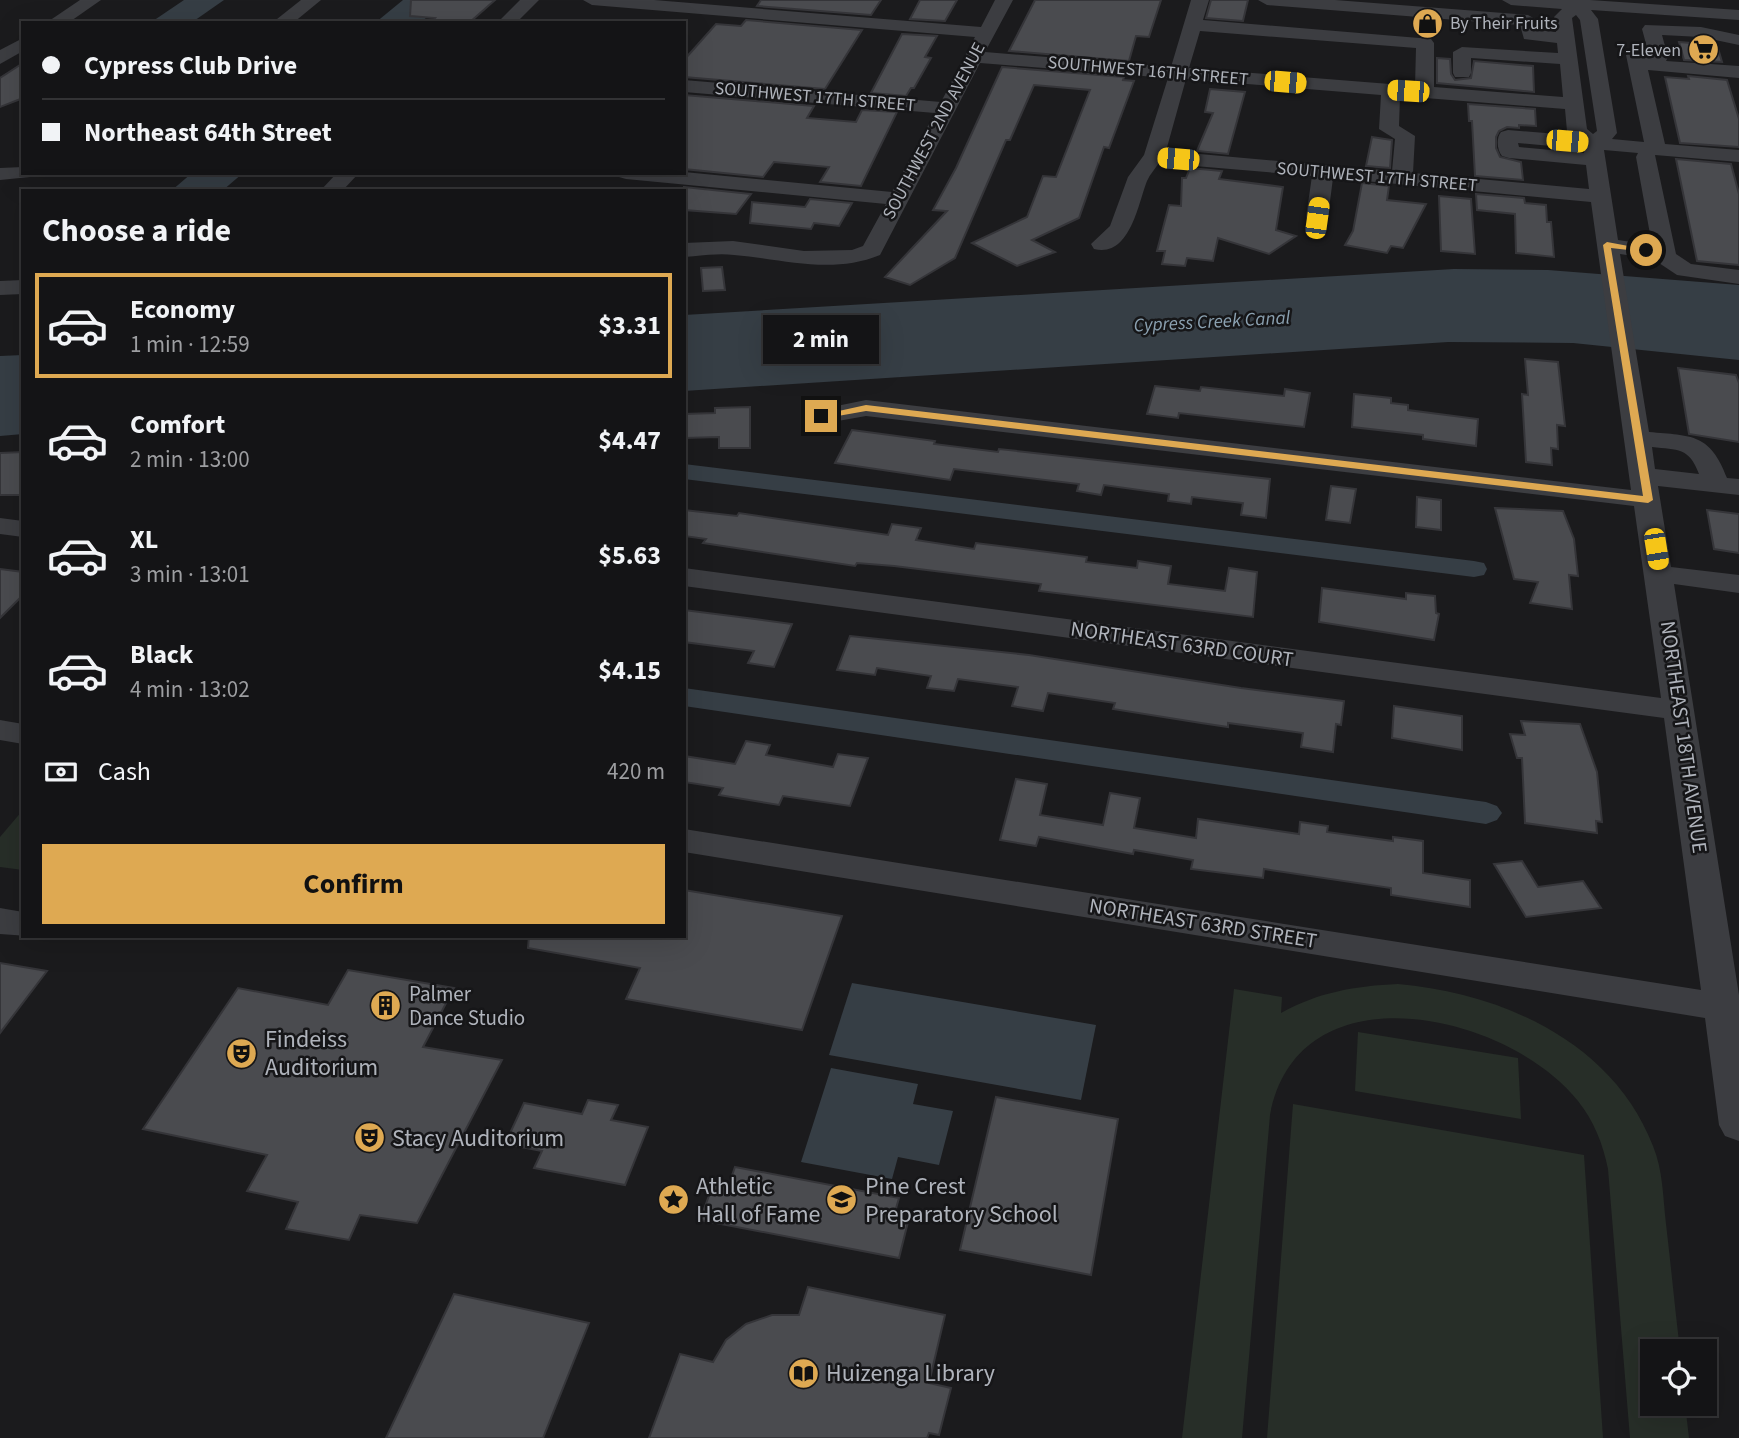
<!DOCTYPE html>
<html lang="en">
<head>
<meta charset="utf-8">
<style>
	:root { --surface:#141416; --page:#212123; --text:#f1f3f6; --muted:#9d9ea1; --line:#333335; --accent:#dea952 }
	body { margin:0; font-family:"Source Sans 3",sans-serif; background:var(--page); color:var(--text); height:100vh; display:flex; flex-direction:column; font-size:26px; white-space:nowrap }
	* { box-sizing:border-box; margin:0 }
	p { font-size:23px; color:var(--muted) }
	.icon { flex:none; width:38px; height:38px; fill:none; stroke:currentColor; stroke-width:2; stroke-linecap:round; stroke-linejoin:round }
	.map { position:relative; flex:1; overflow:hidden }
	.drawer { position:absolute; left:21px; top:189px; width:665px; height:749px; display:flex; flex-direction:column; background:var(--surface); border-radius:0px; box-shadow:0 7px 28px #0002,0 0 0 2px var(--line) }
	.drawer>* { flex:none }
	.guide { position:absolute; left:21px; top:21px; width:665px; height:154px; border-radius:0px; box-shadow:0 7px 28px #0002,0 0 0 2px var(--line); display:grid; align-content:center; height:154px; padding:0 21px; background:var(--surface) }
	.controls { position:absolute; left:1640px; top:1339px; display:grid; gap:14px }
	.controls a { display:grid; place-items:center; width:77px; height:77px; border-radius:0px; background:var(--surface); box-shadow:0 7px 28px #0002,0 0 0 2px var(--line); font-size:35px }
	.end { position:absolute; width:32px; height:32px; margin:-16px; border:9px solid #dea952; background:#111; box-shadow:0 0 0 4px #111 }
	.from { border-radius:50% }
	.bubble { position:absolute; height:49px; border-radius:0px; background:var(--surface); box-shadow:0 7px 28px #0002,0 0 0 2px var(--line); font-size:23px; font-weight:700; line-height:49px; text-align:center }
	.car { position:absolute; width:21px; height:42px; margin:-21px -10px; border-radius:9px; box-shadow:0 0 5px 2px #0007; background:linear-gradient(#f5c518 24%,#345 0 40%,#f5c518 0 76%,#345 0 86%,#f5c518 0) }
	.guide b { display:flex; align-items:center; gap:24px; height:66px; font-size:26px }
	.guide b+b { border-top:2px solid var(--line) }
	.guide i { width:18px; height:18px; background:var(--text) }
	ul { padding:0; list-style:none }
	li { display:flex; align-items:center; gap:21px; height:105px; margin:0 14px 10px; padding:0 7px; border:4px solid transparent; border-radius:0px }
	li div { flex:1 }
	li b { display:block; font-size:26px }
	li em { font-style:normal; font-weight:700 }
	li.current { border-color:var(--accent) }
	li>.icon { width:63px; height:63px; stroke-width:1.5 }
	h2 { padding:0 21px; font-size:32px; line-height:84px }
	.pay { display:flex; align-items:center; gap:18px; height:77px; padding:0 21px; font-size:26px }
	.pay p { margin-inline-start:auto }
	.button { display:flex; gap:14px; margin-top:auto; padding:14px 21px }
	.button a { flex:1; height:80px; border-radius:0px; background:var(--accent); color:#111; font-size:28px; font-weight:700; line-height:80px; text-align:center }
	.map>svg:first-child { display:block }
	.green { fill:#272e28 }
	.water { fill:#363e45 }
	.lines { fill:none; stroke-linecap:round; stroke-linejoin:round }
	.canal { fill:#363e45; fill-rule:evenodd }
	.building { fill:#4a4b4f; stroke:#353539; stroke-width:2 }
	.minor { fill:#3c3d41; fill-rule:evenodd }
	.route { fill:#dea952 }
	.labels { text-anchor:middle; dominant-baseline:central; stroke-width:5; stroke-linejoin:round; paint-order:stroke }
	.far-poi-label { font-size:18px; fill:#afb3bb; stroke:#161618; text-anchor:start }
	.far-street-label { font-size:18px; fill:#afb3bb; stroke:#161618 }
	.far-water-label { font-size:19px; font-style:italic; fill:#8ba1b1; stroke:#161618 }
	.street-label { font-size:21px; fill:#afb3bb; stroke:#161618 }
	.poi-label { font-size:21px; fill:#afb3bb; stroke:#161618; text-anchor:start }
	.near-poi-label { font-size:24px; fill:#afb3bb; stroke:#161618; text-anchor:start }
</style>
</head>
<body>
<div class="map">
<svg width="1739" height="1438" viewBox="0 0 1739 1438">
	<rect width="100%" height="100%" fill="#1b1b1d"/>
	<g class="green">
		<path d="M23 810V870L0 867V837Z"/>
		<path d="M1398 984C1502 993 1613 1042 1653 1146 1663 1170 1663 1198 1666 1224 1671 1266 1675 1309 1680 1351H1652V1404H1685L1689 1438H1630L1608 1169C1603 1144 1594 1121 1578 1101 1507 1012 1298 966 1270 1115L1242 1438H1182L1234 989 1282 997 1281 1013C1319 992 1355 986 1398 984Z"/>
		<path d="M1358 1032 1518 1058 1521 1119 1355 1091Z"/>
		<path d="M1293 1104 1584 1155 1603 1438H1267Z"/>
	</g>
	<g class="water">
		<path d="M184 0H224L191 23H150Z"/>
		<path d="M403 0H447L420 23H375Z"/>
		<path d="M192 173H243L222 191H171Z"/>
		<path d="M1454 269 1548 270 1739 285V360L1573 343 1448 342 684 391V315Z"/>
		<path d="M23 355V434L0 436V356Z"/>
		<path d="M852 983 1096 1025 1081 1100 829 1055Z"/>
		<path d="M831 1068 918 1084 913 1104 953 1111 939 1165 898 1157 892 1179 801 1162Z"/>
	</g>
	<g class="lines">
		<g class="canal">
			<path d="M684 464 1474 561 1484 563 1487 569 1484 575 1474 577 684 479Z"/>
			<path d="M684 688 1486 802 1497 806 1502 813 1497 820 1486 824 684 706Z"/>
		</g>
	</g>
	<g class="building">
		<path d="M411 0H495L470 22 463 23H430L435 18 410 16Z"/>
		<path d="M761 0H881L871 15 757 6Z"/>
		<path d="M920 0H957L945 21 910 19Z"/>
		<path d="M1035 0H1161L1149 37 1136 36 1129 61 1009 51Z"/>
		<path d="M1211 0H1248L1243 21 1206 18Z"/>
		<path d="M746 20 862 30 825 89 684 77V60L716 24 741 26Z"/>
		<path d="M902 34 937 36 925 57 931 58 914 88H911L906 96 871 93Z"/>
		<path d="M1679 42 1717 45 1722 62 1684 60Z"/>
		<path d="M1437 58 1450 59 1451 74 1455 80 1471 78 1474 61 1533 66 1534 92 1437 83Z"/>
		<path d="M23 63V98L0 107V78Z"/>
		<path d="M1002 67 1124 77 1123 80 1134 81 1109 148 1104 147 1079 218 1032 240 1055 252 1017 266 972 243 1027 217 1043 176 1056 177 1090 90 1034 85 1010 140H1006L955 258 910 285 885 277 947 211 933 210 956 168Z"/>
		<path d="M1688 76 1727 80 1739 119V147L1680 143 1665 77 1689 79Z"/>
		<path d="M1210 89 1245 92 1228 154 1197 151 1213 113 1205 112Z"/>
		<path d="M684 95 814 106 807 118 856 122 862 110 897 112 861 186 820 182 829 167 774 162 763 177 684 169Z"/>
		<path d="M1468 104 1535 109 1536 126 1519 125V128L1507 127 1499 131 1496 137V148L1500 157 1521 162 1523 180 1475 176 1472 121H1469Z"/>
		<path d="M1372 137 1392 140 1390 168 1366 166Z"/>
		<path d="M1676 159 1731 164 1739 194V265L1697 261Z"/>
		<path d="M1190 168 1222 171 1219 179 1283 187 1276 230 1296 236 1269 254 1218 238 1213 261 1187 258 1185 266 1162 264 1165 251H1157L1169 205 1181 206 1182 178H1186Z"/>
		<path d="M1362 183 1389 186 1387 200 1426 204 1403 248 1391 246 1387 253 1345 245 1353 231Z"/>
		<path d="M684 187 751 194 736 214 684 210Z"/>
		<path d="M1476 194 1524 198 1525 203 1546 205 1547 222H1551L1554 257 1516 253 1515 214 1477 210Z"/>
		<path d="M1439 196 1471 199 1475 254 1441 251Z"/>
		<path d="M810 199 852 203 839 226 814 223 811 229 750 223 752 202 805 207Z"/>
		<path d="M722 267 725 290 703 291 701 268Z"/>
		<path d="M1525 359 1558 362 1565 426 1557 425 1558 449 1551 448 1552 465 1526 462 1522 394 1528 395Z"/>
		<path d="M1678 368 1736 375 1739 383V442L1689 434Z"/>
		<path d="M1155 386 1200 391 1201 387 1284 396 1285 389 1310 393 1304 427 1179 413 1178 418 1147 414Z"/>
		<path d="M1354 394 1391 398V403L1408 405V410L1478 419 1476 446 1423 439V435L1352 427Z"/>
		<path d="M750 407V448H719V437L684 438V414L715 413V408Z"/>
		<path d="M852 430 935 441 934 444 998 452 999 449 1270 479 1266 518 1241 515 1243 503 1192 497 1191 504 1168 501 1169 494 1104 485 1101 495 1077 491 1079 484 954 469 950 480 835 463Z"/>
		<path d="M23 452V495H0V453Z"/>
		<path d="M1331 486 1356 489 1350 523 1326 520Z"/>
		<path d="M1417 497 1441 500V530L1416 527Z"/>
		<path d="M1495 508 1563 511 1574 539 1578 576 1569 575 1572 609 1530 603 1538 582 1514 579Z"/>
		<path d="M684 510 737 516 739 513 888 535 892 524 921 528 916 540 974 549 976 543 1087 557 1086 562 1137 568 1138 561 1171 566 1168 584 1225 591 1229 568 1257 572 1253 617 1039 591 1041 584 894 566 857 563 855 566 703 543 706 539 684 536Z"/>
		<path d="M1707 510 1739 514V553L1714 549Z"/>
		<path d="M0 569 23 572V595L0 618Z"/>
		<path d="M1322 588 1406 599V593L1435 596 1436 613 1439 614 1434 640 1319 622Z"/>
		<path d="M684 610 755 619 792 624 774 667 748 663 754 651 684 642Z"/>
		<path d="M850 636 1029 655 1241 688 1344 701 1341 725 1336 724 1333 752 1301 747 1303 733 1228 723V727L1201 723 1113 709 1115 703 1048 693 1043 711 1012 706 1018 687 958 679 954 691 927 688 931 676 877 668 875 675 837 670Z"/>
		<path d="M1394 706 1462 716V750L1392 738Z"/>
		<path d="M1521 721 1580 724 1597 772 1602 822 1596 821 1597 833 1525 823 1522 758H1517L1510 734 1525 735Z"/>
		<path d="M746 741 770 745 766 755 833 767 838 754 868 758 850 806 783 796 779 805 719 795 723 788 684 782V756L735 764Z"/>
		<path d="M1016 779 1047 784 1040 815 1103 825 1110 793 1140 798 1134 828 1196 838 1198 819 1299 834 1300 822 1328 826 1327 832 1393 841V837L1423 841V873L1470 880V907L1391 895V888L1264 869 1263 878 1191 869 1193 860 1134 850 1133 854 1039 837 1036 846 1000 840Z"/>
		<path d="M1522 861 1538 887 1583 881 1601 908 1526 917 1494 864Z"/>
		<path d="M684 890 842 916 802 1030 626 999 640 968 528 948 529 936H684Z"/>
		<path d="M0 963 47 971 0 1033Z"/>
		<path d="M348 970 454 988 423 1047 502 1060 417 1223 360 1215 349 1240 286 1229 298 1202 247 1191 267 1155 143 1129 238 988 328 1005Z"/>
		<path d="M996 1097 1118 1119 1091 1275 960 1250Z"/>
		<path d="M588 1100 618 1105 611 1120 648 1127 625 1185 534 1168 542 1151 505 1144 524 1103 582 1114Z"/>
		<path d="M735 1167 899 1198 893 1219 908 1222 899 1258 700 1220 714 1182 729 1184Z"/>
		<path d="M808 1287 945 1315 929 1383 951 1388 939 1435 929 1433 927 1438H649L680 1354 713 1362 726 1340 746 1324 772 1315H799Z"/>
		<path d="M454 1294 589 1323 543 1438H386Z"/>
	</g>
	<g class="lines">
		<g class="minor">
			<path d="M80 0H101L68 23H46Z"/>
			<path d="M301 0H321L293 23H272Z"/>
			<path d="M520 0H539L516 23H497Z"/>
			<path d="M583 0H654L981 27 995 0H1013L985 52 1171 67 1191 0H1209L1203 20 1431 39 1434 43V87L1563 97 1560 64 1471 58V73L1469 77H1455L1453 73V52L1462 47 1558 53 1557 43 1524 39 1520 25 1267 5 1258 0H1335L1528 15 1537 20 1538 30 1556 32 1554 17 1562 9 1511 5 1502 0H1590L1739 10V20L1591 10 1598 19 1617 133 1612 139 1644 142 1626 55 1635 50 1648 51 1642 29 1645 25 1701 27 1739 35V45L1701 37 1662 35 1668 57 1666 61 1739 66V78L1648 70 1665 144 1739 150V162L1655 155 1676 254 1691 264 1739 270V284L1677 275 1653 259 1620 254 1649 432C1692 436 1710 433 1727 478L1739 479V495L1658 486 1671 567 1739 575V593L1674 584 1739 995V1141L1725 1136 1719 1125 1705 1018 684 852V829L1701 990 1664 718 684 586V568L1661 698 1634 506 866 416 821 424 812 421 808 416 812 411 866 400 1631 490 1591 202 1333 178 1328 217 1325 222H1309L1306 217 1312 176 1159 163C1155 169 1150 174 1147 181 1138 204 1130 258 1094 249L1091 244 1110 226 1128 177 1144 155 1168 78 980 63 880 255C831 275 784 259 734 255 717 253 701 256 684 257V243L733 241 804 251 852 250 863 246 886 204 626 179 619 177 616 173 684 172 892 192 935 113 684 92V80L941 102 975 37 592 5ZM1576 15 1580 20 1597 131 1593 134 1587 129 1572 18ZM1200 31 1416 48 1415 86 1189 68ZM1186 79 1381 95 1379 129 1395 139 1392 171 1166 151ZM1400 96 1565 109 1567 131 1570 135 1508 130 1501 132C1496 138 1497 150 1502 156L1509 158 1586 165 1589 189 1413 173 1415 136 1399 126ZM1518 143 1584 149V153L1519 147ZM1604 150 1638 153 1636 157 1652 245 1618 240ZM1652 447C1678 450 1689 447 1699 474L1655 469Z"/>
			<path d="M23 38V51L0 64V50Z"/>
			<path d="M23 167V173H33L30 177 0 180V168Z"/>
			<path d="M337 173H359L342 191H320Z"/>
			<path d="M23 280V294L0 295V281Z"/>
			<path d="M0 518 23 521V537L0 534Z"/>
			<path d="M0 720 23 724V744L0 740Z"/>
			<path d="M0 908 23 912V936H28L0 934Z"/>
		</g>
	</g>
	<path class="route" d="M1607 242 1650 250 1646 252 1611 248 1653 500 1648 503 866 411 821 419 816 416 866 405 1643 496 1603 245Z"/>
	<defs>
		<symbol id="shop-disc" viewBox="-11 -11 22 22"><circle r="9.5" fill="#dea952" stroke="#161618"/><path d="M-5-2.5h2.3a2.7 3.5 0 0 1 5.4 0H5L5.5 6h-11ZM-1.5-2.5h3a1.5 2.3 0 0 0-3 0Z" fill="#111"/></symbol>
		<symbol id="supermarket-disc" viewBox="-11 -11 22 22"><circle r="9.5" fill="#dea952" stroke="#161618"/><path d="M-6-5.5h2.5l.6 2H6L4.5 2H-2.5L-4.4-4H-6ZM-1.5 3.2a1.3 1.3 0 1 0 .1 0ZM3 3.2a1.3 1.3 0 1 0 .1 0Z" fill="#111"/></symbol>
		<symbol id="building-disc" viewBox="-11 -11 22 22"><circle r="9.5" fill="#dea952" stroke="#161618"/><path d="M-4-6H4V6H1V3H-1V6H-4ZM-2.5-4.3h1.7v1.8h-1.7ZM.8-4.3h1.7v1.8H.8ZM-2.5-1h1.7V.8h-1.7ZM.8-1h1.7V.8H.8Z" fill="#111"/></symbol>
		<symbol id="theatre-disc" viewBox="-11 -11 22 22"><circle r="9.5" fill="#dea952" stroke="#161618"/><path d="M-5-5.5Q0-4 5-5.5V0Q5 5 0 6Q-5 5-5 0ZM-3.3-2.5H-1v1.5H-3.3ZM1-2.5H3.3v1.5H1ZM-2.8 1Q0 5.5 2.8 1Z" fill="#111"/></symbol>
		<symbol id="sight-disc" viewBox="-11 -11 22 22"><circle r="9.5" fill="#dea952" stroke="#161618"/><path d="M0-6L1.8-2.2L6-1.7L2.9 1.2L3.7 5.4L0 3.3L-3.7 5.4L-2.9 1.2L-6-1.7L-1.8-2.2Z" fill="#111"/></symbol>
		<symbol id="school-disc" viewBox="-11 -11 22 22"><circle r="9.5" fill="#dea952" stroke="#161618"/><path d="M0-5L7-2L0 1L-7-2ZM-4 1L0 2.5L4 1V4Q0 6-4 4Z" fill="#111"/></symbol>
		<symbol id="library-disc" viewBox="-11 -11 22 22"><circle r="9.5" fill="#dea952" stroke="#161618"/><path d="M-6-4Q-3-5.5-.7-3.5V5Q-3 3-6 4ZM6-4Q3-5.5 .7-3.5V5Q3 3 6 4Z" fill="#111"/></symbol>
	</defs>
	<g fill-rule="evenodd">
		<use href="#shop-disc" x="1410" y="6" width="35" height="35"/>
		<use href="#supermarket-disc" x="1686" y="32" width="35" height="35"/>
		<use href="#building-disc" x="368" y="988" width="35" height="35"/>
		<use href="#theatre-disc" x="224" y="1036" width="35" height="35"/>
		<use href="#theatre-disc" x="352" y="1120" width="35" height="35"/>
		<use href="#sight-disc" x="656" y="1182" width="35" height="35"/>
		<use href="#school-disc" x="824" y="1182" width="35" height="35"/>
		<use href="#library-disc" x="786" y="1356" width="35" height="35"/>
	</g>
	<g class="labels">
		<g class="far-poi-label">
			<text x="1450" y="23">By Their Fruits</text>
			<text x="1681" y="50" text-anchor="end">7-Eleven</text>
		</g>
		<g class="far-street-label">
			<text transform="translate(1148 71) rotate(5)">SOUTHWEST 16TH STREET</text>
			<text transform="translate(815 97) rotate(5)">SOUTHWEST 17TH STREET</text>
			<text transform="translate(934 131) rotate(-62)">SOUTHWEST 2ND AVENUE</text>
			<text transform="translate(1377 177) rotate(5)">SOUTHWEST 17TH STREET</text>
		</g>
		<g class="far-water-label">
			<text transform="translate(1212 322) rotate(-3)">Cypress Creek Canal</text>
		</g>
		<g class="street-label">
			<text transform="translate(1182 644) rotate(8)">NORTHEAST 63RD COURT</text>
			<text transform="translate(1684 737) rotate(82)">NORTHEAST 18TH AVENUE</text>
			<text transform="translate(1203 923) rotate(9)">NORTHEAST 63RD STREET</text>
		</g>
		<g class="poi-label">
			<text x="409" y="994">Palmer<tspan x="409" dy="24">Dance Studio</tspan></text>
		</g>
		<g class="near-poi-label">
			<text x="265" y="1039">Findeiss<tspan x="265" dy="28">Auditorium</tspan></text>
			<text x="392" y="1138">Stacy Auditorium</text>
			<text x="696" y="1186">Athletic<tspan x="696" dy="28">Hall of Fame</tspan></text>
			<text x="865" y="1186">Pine Crest<tspan x="865" dy="28">Preparatory School</tspan></text>
			<text x="826" y="1373">Huizenga Library</text>
		</g>
	</g>
</svg>
<div class="controls">
<a><svg class="icon" aria-label="locate" viewBox="0 0 24 24"><circle cx="12" cy="12" r="6"/><path d="M12 2v4M12 18v4M2 12h4M18 12h4"/></svg></a>
</div>
<i class="end from" style="left:1646px;top:250px"></i>
<i class="end" style="left:821px;top:416px"></i>
<div class="bubble" style="left:763px;top:315px;width:116px">2 min</div>
<i class="car" style="left:1285px;top:82px;rotate:95deg"></i>
<i class="car" style="left:1408px;top:91px;rotate:274deg"></i>
<i class="car" style="left:1567px;top:141px;rotate:95deg"></i>
<i class="car" style="left:1178px;top:159px;rotate:275deg"></i>
<i class="car" style="left:1317px;top:218px;rotate:8deg"></i>
<i class="car" style="left:1656px;top:549px;rotate:171deg"></i>
<div class="guide">
<b><i class="from"></i>Cypress Club Drive</b>
<b><i></i>Northeast 64th Street</b>
</div>
<section class="drawer">
<h2>Choose a ride</h2>
<ul>
<li class="current"><svg class="icon" aria-label="car" viewBox="0 0 24 24"><path d="M5 17H2v-5l4-1 3-4h7l3 4 3 1v5h-3M9 17h6M6 11h13"/><circle cx="7" cy="17" r="2"/><circle cx="17" cy="17" r="2"/></svg><div><b>Economy</b><p>1 min · 12:59</p></div><em>$3.31</em></li>
<li><svg class="icon" aria-label="car" viewBox="0 0 24 24"><path d="M5 17H2v-5l4-1 3-4h7l3 4 3 1v5h-3M9 17h6M6 11h13"/><circle cx="7" cy="17" r="2"/><circle cx="17" cy="17" r="2"/></svg><div><b>Comfort</b><p>2 min · 13:00</p></div><em>$4.47</em></li>
<li><svg class="icon" aria-label="car" viewBox="0 0 24 24"><path d="M5 17H2v-5l4-1 3-4h7l3 4 3 1v5h-3M9 17h6M6 11h13"/><circle cx="7" cy="17" r="2"/><circle cx="17" cy="17" r="2"/></svg><div><b>XL</b><p>3 min · 13:01</p></div><em>$5.63</em></li>
<li><svg class="icon" aria-label="car" viewBox="0 0 24 24"><path d="M5 17H2v-5l4-1 3-4h7l3 4 3 1v5h-3M9 17h6M6 11h13"/><circle cx="7" cy="17" r="2"/><circle cx="17" cy="17" r="2"/></svg><div><b>Black</b><p>4 min · 13:02</p></div><em>$4.15</em></li>
</ul>
<div class="pay"><svg class="icon" aria-label="cash" viewBox="0 0 24 24"><path d="M3 7h18v10H3z"/><circle cx="12" cy="12" r="2"/></svg>Cash<p>420 m</p></div>
<div class="button"><a>Confirm</a></div>
</section>
</div>
</body>
</html>
